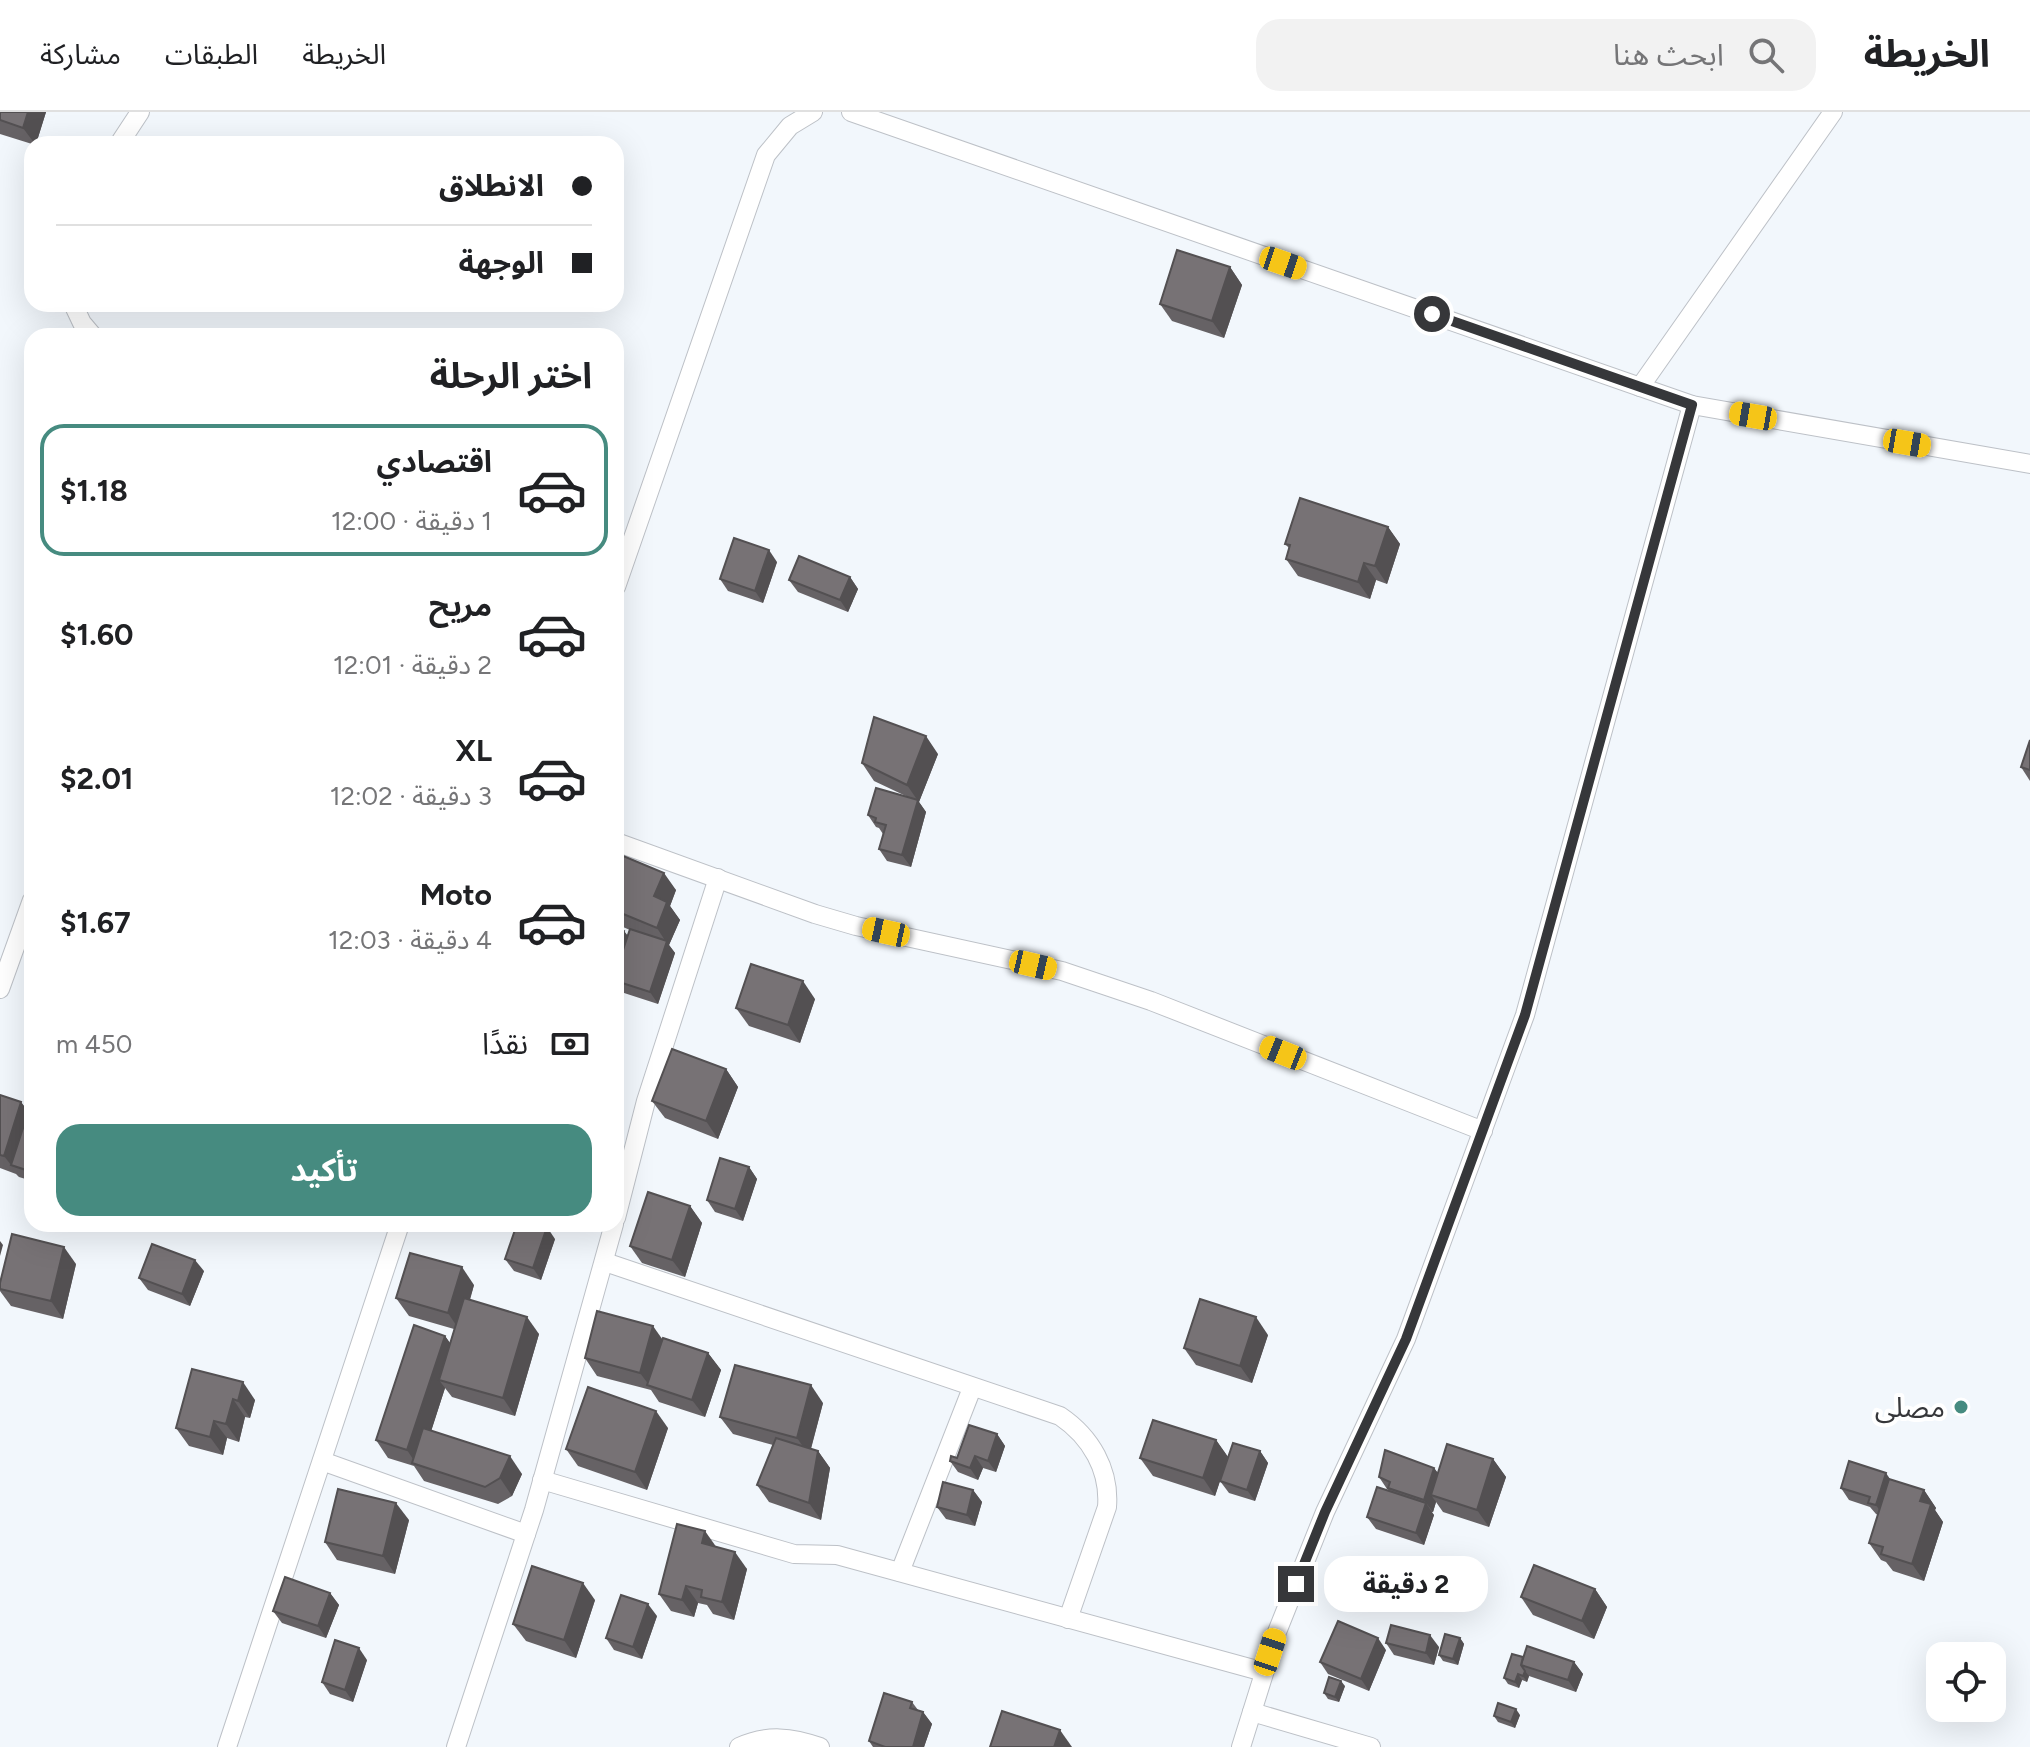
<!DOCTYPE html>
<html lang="ar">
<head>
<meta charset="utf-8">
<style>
	:root { --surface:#fff; --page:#f2f2f2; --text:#202124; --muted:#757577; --line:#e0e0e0; --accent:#468b80 }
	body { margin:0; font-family:Figtree,"Noto Sans Arabic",sans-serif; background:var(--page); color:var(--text); direction:rtl; height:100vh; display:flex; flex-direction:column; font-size:30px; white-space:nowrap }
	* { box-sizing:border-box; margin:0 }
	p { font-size:26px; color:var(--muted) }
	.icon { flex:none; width:44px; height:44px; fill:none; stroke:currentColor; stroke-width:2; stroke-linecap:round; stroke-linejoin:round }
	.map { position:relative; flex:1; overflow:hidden; direction:ltr }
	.side { position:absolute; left:24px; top:216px; width:600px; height:904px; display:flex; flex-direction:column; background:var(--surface); border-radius:24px; box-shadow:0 8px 32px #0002; direction:rtl }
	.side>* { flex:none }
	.guide { position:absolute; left:24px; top:24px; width:600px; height:176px; border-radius:24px; box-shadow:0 8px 32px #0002; direction:rtl; display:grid; align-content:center; height:176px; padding:0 32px; background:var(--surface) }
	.fabs { position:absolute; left:1926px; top:1530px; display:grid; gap:16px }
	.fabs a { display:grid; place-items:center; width:80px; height:80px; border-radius:16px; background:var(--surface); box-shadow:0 8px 32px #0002; font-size:40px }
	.end { position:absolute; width:36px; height:36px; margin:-18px; border:10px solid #36373a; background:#fff; box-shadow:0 0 0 4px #fff }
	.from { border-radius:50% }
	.bubble { position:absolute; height:56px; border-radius:24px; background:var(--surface); box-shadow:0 8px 32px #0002; font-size:26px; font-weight:700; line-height:56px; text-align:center; direction:rtl }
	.car { position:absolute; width:24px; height:48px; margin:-24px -12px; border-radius:10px; box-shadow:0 0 6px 2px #0007; background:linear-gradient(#f5c518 24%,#345 0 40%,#f5c518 0 76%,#345 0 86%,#f5c518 0) }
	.guide b { display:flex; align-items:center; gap:28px; height:76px; font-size:30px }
	.guide b+b { border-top:2px solid var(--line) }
	.guide i { width:20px; height:20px; background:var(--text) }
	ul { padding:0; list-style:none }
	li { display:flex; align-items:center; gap:24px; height:132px; margin:0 16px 12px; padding:0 16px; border:4px solid transparent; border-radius:24px }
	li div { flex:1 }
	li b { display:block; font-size:30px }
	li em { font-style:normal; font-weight:700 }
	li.on { border-color:var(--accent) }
	li>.icon { width:72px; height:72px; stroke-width:1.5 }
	h2 { padding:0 32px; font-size:36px; line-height:96px }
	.pay { display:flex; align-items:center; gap:20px; height:88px; padding:0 32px; font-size:30px }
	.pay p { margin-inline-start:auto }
	.primary-button { display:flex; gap:16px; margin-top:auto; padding:16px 32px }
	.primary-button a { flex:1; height:92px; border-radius:24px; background:var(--accent); color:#fff; font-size:32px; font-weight:700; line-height:92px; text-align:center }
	header { display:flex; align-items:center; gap:48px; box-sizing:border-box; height:112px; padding:0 40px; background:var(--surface); border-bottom:2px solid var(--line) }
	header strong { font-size:38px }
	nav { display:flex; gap:44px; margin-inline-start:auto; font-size:28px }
	.search { width:560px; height:72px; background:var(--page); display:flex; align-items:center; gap:20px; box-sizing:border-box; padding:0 28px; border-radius:24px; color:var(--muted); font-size:30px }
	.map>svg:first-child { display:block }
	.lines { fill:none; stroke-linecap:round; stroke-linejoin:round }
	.street-casing { stroke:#bdc1c7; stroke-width:20 }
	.street { stroke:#fff; stroke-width:18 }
	.wall { fill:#666265 }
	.shaded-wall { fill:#535052 }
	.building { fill:#777275; stroke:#535052; stroke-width:2 }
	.route { stroke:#36373a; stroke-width:10 }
	.poi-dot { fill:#468b80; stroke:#fff; stroke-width:3 }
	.labels { text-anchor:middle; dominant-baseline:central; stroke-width:8; stroke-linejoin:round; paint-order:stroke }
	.poi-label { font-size:28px; fill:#36373a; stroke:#fff; text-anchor:end }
</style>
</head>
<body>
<header>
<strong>الخريطة</strong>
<div class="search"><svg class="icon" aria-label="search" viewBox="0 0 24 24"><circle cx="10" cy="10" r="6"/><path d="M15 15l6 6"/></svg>ابحث هنا</div>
<nav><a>الخريطة</a><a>الطبقات</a><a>مشاركة</a></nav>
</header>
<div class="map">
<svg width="2030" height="1635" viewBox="0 0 2030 1635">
	<rect width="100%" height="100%" fill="#f2f7fc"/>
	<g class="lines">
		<defs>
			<g id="street">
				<path d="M851 0 1692 293 2030 352"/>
				<path d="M119 32 140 0"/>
				<path d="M73 192 82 211 93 224"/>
				<path d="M1640 275 1833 0"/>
				<path d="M616 475 766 43 790 14 813 0"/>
				<path d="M616 730 815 802 856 814 1062 859 1151 889 1483 1019"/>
				<path d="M0 877 32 788"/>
				<path d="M616 1106 646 989 718 766"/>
				<path d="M605 1150 1060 1304C1091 1325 1110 1358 1107 1395L1068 1507"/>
				<path d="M322 1349 526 1422"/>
				<path d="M542 1368 794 1442 837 1443 1264 1560"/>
				<path d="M900 1460 972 1276"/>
				<path d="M1252 1600 1371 1635"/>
				<path d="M227 1635 400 1112"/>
				<path d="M456 1635 534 1398 614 1112"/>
				<path d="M739 1635C767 1622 792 1625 820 1635"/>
				<path d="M1241 1635 1277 1520 1325 1400 1406 1227 1525 903 1692 293"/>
			</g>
		</defs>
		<use href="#street" class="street-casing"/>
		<use href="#street" class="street"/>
	</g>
	<g class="wall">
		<path d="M0 0H46L36 32H32L0 22Z"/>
		<path d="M1230 155 1242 173 1224 226 1172 209 1160 192Z"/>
		<path d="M1388 415 1400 432 1387 472 1376 468 1370 487 1298 464 1286 447 1289 436 1285 432Z"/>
		<path d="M777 450 763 491 728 479 720 467Z"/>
		<path d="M850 465 858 477 848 500 798 480 789 468Z"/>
		<path d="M2030 628V669L2021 655Z"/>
		<path d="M938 642 919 690 926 700 911 755 887 749 879 737 883 722 879 716 876 715 868 703 910 686 874 669 862 651Z"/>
		<path d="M616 741 676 778 670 794 680 808 669 833 675 841 658 892 621 880 616 872V816L624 819 628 824 630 818 616 812Z"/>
		<path d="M815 887 800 931 749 914 736 896Z"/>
		<path d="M726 957 738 975 718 1027 665 1006 652 989Z"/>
		<path d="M0 983 21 990 32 1005 30 1018H32V1069L19 1065 16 1062 0 1056Z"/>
		<path d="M749 1055 757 1067 743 1109 715 1100 707 1088Z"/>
		<path d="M690 1094 702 1111 685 1165 642 1151 630 1134Z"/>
		<path d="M555 1127 541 1168 514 1159 505 1147Z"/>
		<path d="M76 1152 63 1207 11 1194 0 1179V1177Z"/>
		<path d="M204 1159 190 1194 148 1178 139 1166Z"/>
		<path d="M474 1173 470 1188 539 1222 515 1304 452 1285 445 1276 431 1319 522 1362 512 1384 498 1392 424 1369 414 1354 388 1346 376 1328 445 1224 450 1231 454 1217 409 1204 396 1186Z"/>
		<path d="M1268 1223 1252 1271 1196 1253 1184 1236Z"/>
		<path d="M662 1228 708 1241 721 1258 705 1305 659 1290 651 1278 597 1264 585 1246Z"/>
		<path d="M192 1257 255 1288 250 1306 245 1305 239 1330 227 1326 223 1343 189 1334 176 1316Z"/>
		<path d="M823 1291 811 1337 818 1339 830 1356 821 1408 769 1390 757 1373 773 1333 733 1322 720 1305Z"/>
		<path d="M668 1316 647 1378 578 1354 566 1337Z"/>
		<path d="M997 1322 1005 1334 996 1360 983 1356 978 1368 958 1360 950 1349 957 1346Z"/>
		<path d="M1216 1328 1228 1345 1215 1384 1153 1364 1140 1346Z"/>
		<path d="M1260 1339 1268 1351 1255 1389 1229 1381 1220 1369Z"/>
		<path d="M1493 1347 1506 1365 1489 1415 1443 1400 1436 1390 1433 1400H1431L1434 1403 1424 1433 1376 1417 1367 1405 1391 1380 1387 1377 1379 1365 1434 1356 1438 1361Z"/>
		<path d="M1891 1368 1924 1378 1936 1396 1935 1398 1943 1410 1924 1469 1893 1459 1886 1450 1881 1448 1869 1431 1878 1403 1876 1402 1870 1395 1849 1388 1841 1376Z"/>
		<path d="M973 1378 982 1390 975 1414 946 1407 937 1395Z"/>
		<path d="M409 1408 395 1462 337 1448 325 1430Z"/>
		<path d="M716 1435 747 1457 734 1508 713 1502 707 1493 698 1491 694 1505 671 1499 659 1482Z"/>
		<path d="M1595 1477 1607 1495 1594 1527 1533 1503 1521 1485Z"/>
		<path d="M330 1481 339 1493 326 1526 282 1511 273 1499Z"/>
		<path d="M595 1488 576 1546 526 1529 513 1512Z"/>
		<path d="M657 1504 642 1547 614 1538 606 1526Z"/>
		<path d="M1460 1526 1464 1532 1458 1553 1443 1549 1439 1543Z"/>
		<path d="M1386 1531 1439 1535 1434 1553 1394 1543Z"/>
		<path d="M1386 1538 1369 1579 1328 1562 1320 1550Z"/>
		<path d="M1523 1545 1574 1550 1583 1562 1576 1580 1529 1564 1527 1570 1522 1568 1519 1576 1508 1572 1504 1566Z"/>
		<path d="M367 1548 353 1590 330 1582 322 1570Z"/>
		<path d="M1345 1574 1339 1590 1328 1587 1324 1581Z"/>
		<path d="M912 1590 918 1598 923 1600 932 1612 924 1635H873L869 1629Z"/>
		<path d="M1520 1603 1515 1616 1498 1610 1494 1604Z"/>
	</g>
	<g class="shaded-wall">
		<path d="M28 0H46L36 32H35L23 16Z"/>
		<path d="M1230 155 1242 173 1224 226 1212 209Z"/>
		<path d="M1388 415 1400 432 1387 472 1375 454Z"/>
		<path d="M769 438 777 450 763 491 755 479Z"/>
		<path d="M1364 451 1376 468 1370 487 1358 470Z"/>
		<path d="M850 465 858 477 848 500 840 488Z"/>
		<path d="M926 624 938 642 919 690 926 700 911 755 902 743 918 689 907 673Z"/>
		<path d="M664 761 676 778 670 794 680 808 669 833 675 841 658 892 650 880 666 830 657 816 654 784Z"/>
		<path d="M624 819 632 831 616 866V841Z"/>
		<path d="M803 869 815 887 800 931 788 913Z"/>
		<path d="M726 957 738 975 718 1027 706 1009Z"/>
		<path d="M21 990 32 1005V1012L18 1056 11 1053 4 1044Z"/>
		<path d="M749 1055 757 1067 743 1109 735 1097Z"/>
		<path d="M690 1094 702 1111 685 1165 672 1148Z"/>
		<path d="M547 1115 555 1127 541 1168 533 1156Z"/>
		<path d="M0 1129 3 1133 0 1144Z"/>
		<path d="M64 1135 76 1152 63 1207 51 1189Z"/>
		<path d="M195 1148 204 1159 190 1194 182 1182Z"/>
		<path d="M462 1155 474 1173 460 1219 448 1201Z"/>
		<path d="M527 1205 539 1222 515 1304 503 1286Z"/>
		<path d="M1256 1205 1268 1223 1252 1271 1240 1254Z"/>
		<path d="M653 1214 665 1231 649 1273 640 1261Z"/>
		<path d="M445 1224 457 1241 439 1268 445 1276 420 1354 417 1353 407 1338Z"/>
		<path d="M708 1241 721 1258 705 1305 692 1288Z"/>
		<path d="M243 1270 255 1288 250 1306 238 1289Z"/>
		<path d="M811 1273 823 1291 809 1343 797 1326Z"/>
		<path d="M233 1287 245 1305 239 1330 226 1312Z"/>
		<path d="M656 1299 668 1316 647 1378 635 1360Z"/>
		<path d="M214 1309 227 1326 223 1343 210 1325Z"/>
		<path d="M997 1322 1005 1334 996 1360 988 1349Z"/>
		<path d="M1216 1328 1228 1345 1215 1384 1203 1366Z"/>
		<path d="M818 1339 830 1356 821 1408 809 1391Z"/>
		<path d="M1260 1339 1268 1351 1255 1389 1247 1378Z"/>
		<path d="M510 1344 522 1362 512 1384 500 1366Z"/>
		<path d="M975 1344 983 1356 978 1368 970 1356Z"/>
		<path d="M1493 1347 1506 1365 1489 1415 1477 1398Z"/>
		<path d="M1434 1356 1442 1367 1431 1383 1436 1390 1433 1400 1424 1388Z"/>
		<path d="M1886 1361 1894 1373 1884 1405 1876 1393Z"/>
		<path d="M973 1378 982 1390 975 1414 967 1403Z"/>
		<path d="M1924 1378 1936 1396 1935 1398 1943 1410 1924 1469 1912 1452 1920 1389Z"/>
		<path d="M396 1391 409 1408 395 1462 383 1444Z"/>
		<path d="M1426 1391 1434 1403 1424 1433 1416 1421Z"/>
		<path d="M705 1419 717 1436 702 1431Z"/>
		<path d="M735 1440 747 1457 734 1508 722 1490Z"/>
		<path d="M583 1471 595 1488 576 1546 564 1528Z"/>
		<path d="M686 1474 698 1491 694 1505 682 1488Z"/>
		<path d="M1595 1477 1607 1495 1594 1527 1582 1509Z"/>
		<path d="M330 1481 339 1493 326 1526 318 1514Z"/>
		<path d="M648 1492 657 1504 642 1547 633 1535Z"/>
		<path d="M1430 1523 1439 1535 1434 1553 1426 1541Z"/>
		<path d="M1378 1526 1386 1538 1369 1579 1361 1567Z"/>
		<path d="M1460 1526 1464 1532 1458 1553 1453 1547Z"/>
		<path d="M359 1536 367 1548 353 1590 345 1578Z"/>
		<path d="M1574 1550 1583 1562 1576 1580 1568 1568Z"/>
		<path d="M1525 1559 1529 1564 1527 1570 1523 1564Z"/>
		<path d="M1518 1562 1522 1568 1519 1576 1515 1570Z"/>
		<path d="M1341 1569 1345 1574 1339 1590 1335 1585Z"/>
		<path d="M1516 1597 1520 1603 1515 1616 1511 1610Z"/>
		<path d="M923 1600 932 1612 924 1635H913Z"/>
		<path d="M1060 1618 1072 1635H1054Z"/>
	</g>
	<g class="building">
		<path d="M0 0H28L23 16 0 8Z"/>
		<path d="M1177 138 1230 155 1212 209 1160 192Z"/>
		<path d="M1300 386 1388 415 1375 454 1364 451 1358 470 1286 447 1290 433 1285 432Z"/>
		<path d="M734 426 769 438 755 479 720 467Z"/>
		<path d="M799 444 850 465 840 488 789 468Z"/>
		<path d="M874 605 926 624 907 673 862 651Z"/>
		<path d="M2030 628V658L2021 655Z"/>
		<path d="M876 676 918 688 902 743 879 737 886 713 875 710 876 706 868 703Z"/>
		<path d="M616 741 664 761 654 784 667 790 657 816 616 799Z"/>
		<path d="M616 816 624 819 616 841Z"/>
		<path d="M630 817 667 829 650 880 616 869V859Z"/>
		<path d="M751 852 803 869 788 913 736 896Z"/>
		<path d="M672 937 726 957 706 1009 652 989Z"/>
		<path d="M0 983 21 990 4 1044 0 1043Z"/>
		<path d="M23 1016 32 1018V1060L11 1053Z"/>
		<path d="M720 1046 749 1055 735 1097 707 1088Z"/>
		<path d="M648 1080 690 1094 672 1148 630 1134Z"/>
		<path d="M517 1112H538L547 1115 533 1156 505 1147Z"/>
		<path d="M12 1122 64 1135 51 1189 0 1177V1171Z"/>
		<path d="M152 1132 195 1148 182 1182 139 1166Z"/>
		<path d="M410 1141 462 1155 448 1201 396 1186Z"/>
		<path d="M464 1186 527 1205 503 1286 439 1268Z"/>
		<path d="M1200 1187 1256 1205 1240 1254 1184 1236Z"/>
		<path d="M597 1199 653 1214 640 1261 585 1246Z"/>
		<path d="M414 1213 445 1224 407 1338 376 1328Z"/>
		<path d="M663 1226 708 1241 692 1288 647 1273Z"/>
		<path d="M735 1253 811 1273 797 1326 720 1305Z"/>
		<path d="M192 1257 243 1270 238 1289 233 1287 226 1312 214 1309 210 1325 176 1316Z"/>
		<path d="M588 1275 656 1299 635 1360 566 1337Z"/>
		<path d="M1153 1308 1216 1328 1203 1366 1140 1346Z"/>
		<path d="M969 1313 997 1322 988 1349 975 1344 970 1356 950 1349 951 1344 957 1346Z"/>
		<path d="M423 1316 510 1344 500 1366 485 1375 412 1351Z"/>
		<path d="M776 1326 818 1339 809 1391 757 1373Z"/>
		<path d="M1233 1331 1260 1339 1247 1378 1220 1369Z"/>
		<path d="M1447 1332 1493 1347 1477 1398 1431 1383Z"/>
		<path d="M1385 1338 1434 1356 1424 1388 1388 1376 1390 1370 1379 1365Z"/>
		<path d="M1849 1349 1886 1361 1876 1393 1868 1391 1870 1385 1841 1376Z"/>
		<path d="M1889 1367 1924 1378 1920 1389 1931 1392 1912 1452 1881 1442 1883 1435 1869 1431Z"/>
		<path d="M943 1370 973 1378 967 1403 937 1395Z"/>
		<path d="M1377 1375 1426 1391 1416 1421 1367 1405Z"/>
		<path d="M338 1377 396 1391 383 1444 325 1430Z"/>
		<path d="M677 1412 705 1419 702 1431 735 1440 722 1490 701 1485 702 1478 686 1474 682 1488 659 1482Z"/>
		<path d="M1534 1453 1595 1477 1582 1509 1521 1485Z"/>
		<path d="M532 1454 583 1471 564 1528 513 1512Z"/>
		<path d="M285 1465 330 1481 318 1514 273 1499Z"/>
		<path d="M621 1483 648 1492 633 1535 606 1526Z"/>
		<path d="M1338 1509 1378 1526 1361 1567 1320 1550Z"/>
		<path d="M1391 1513 1430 1523 1426 1541 1386 1531Z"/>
		<path d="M1445 1522 1460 1526 1453 1547 1439 1543Z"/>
		<path d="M335 1528 359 1536 345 1578 322 1570Z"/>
		<path d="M1527 1534 1574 1550 1568 1568 1521 1553Z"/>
		<path d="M1512 1542 1523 1545 1521 1553 1525 1559 1523 1564 1518 1562 1515 1570 1504 1566Z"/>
		<path d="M1329 1565 1341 1569 1335 1585 1324 1581Z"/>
		<path d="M884 1581 912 1590 910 1596 923 1600 913 1635H885L869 1629Z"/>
		<path d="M1498 1591 1516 1597 1511 1610 1494 1604Z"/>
		<path d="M1002 1599 1060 1618 1054 1635H990Z"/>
	</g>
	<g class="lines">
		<path class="route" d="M1296 1472 1325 1400 1406 1227 1525 903 1692 293 1432 202"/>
	</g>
	<circle class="poi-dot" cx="1961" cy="1295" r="8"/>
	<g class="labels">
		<g class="poi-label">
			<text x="1945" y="1295">مصلى</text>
		</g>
	</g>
</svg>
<div class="fabs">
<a><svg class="icon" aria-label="locate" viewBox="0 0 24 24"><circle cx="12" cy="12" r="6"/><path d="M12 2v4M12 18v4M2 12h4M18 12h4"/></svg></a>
</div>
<i class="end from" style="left:1432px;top:202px"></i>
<i class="end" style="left:1296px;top:1472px"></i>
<div class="bubble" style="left:1324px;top:1444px;width:164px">2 دقيقة</div>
<i class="car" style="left:1283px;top:151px;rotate:109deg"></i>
<i class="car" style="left:1753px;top:304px;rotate:280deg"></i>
<i class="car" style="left:1907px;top:331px;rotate:100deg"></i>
<i class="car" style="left:886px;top:820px;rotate:282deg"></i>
<i class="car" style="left:1033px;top:853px;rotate:103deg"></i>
<i class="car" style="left:1283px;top:941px;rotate:292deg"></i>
<i class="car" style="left:1270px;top:1540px;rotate:18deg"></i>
<div class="guide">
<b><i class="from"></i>الانطلاق</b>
<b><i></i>الوجهة</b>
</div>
<section class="side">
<h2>اختر الرحلة</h2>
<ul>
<li class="on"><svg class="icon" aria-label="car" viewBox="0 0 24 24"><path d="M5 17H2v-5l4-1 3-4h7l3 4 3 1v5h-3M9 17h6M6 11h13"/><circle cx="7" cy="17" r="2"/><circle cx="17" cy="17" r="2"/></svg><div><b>اقتصادي</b><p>1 دقيقة · 12:00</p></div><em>$1.18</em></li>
<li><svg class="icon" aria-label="car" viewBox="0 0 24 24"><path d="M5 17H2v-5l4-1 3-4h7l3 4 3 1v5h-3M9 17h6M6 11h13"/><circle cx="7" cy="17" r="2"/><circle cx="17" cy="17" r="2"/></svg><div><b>مريح</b><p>2 دقيقة · 12:01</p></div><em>$1.60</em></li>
<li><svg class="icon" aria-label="car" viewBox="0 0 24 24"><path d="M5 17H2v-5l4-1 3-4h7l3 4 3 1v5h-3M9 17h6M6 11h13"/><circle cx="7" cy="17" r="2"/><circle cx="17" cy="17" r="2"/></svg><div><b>XL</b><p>3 دقيقة · 12:02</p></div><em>$2.01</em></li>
<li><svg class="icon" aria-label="car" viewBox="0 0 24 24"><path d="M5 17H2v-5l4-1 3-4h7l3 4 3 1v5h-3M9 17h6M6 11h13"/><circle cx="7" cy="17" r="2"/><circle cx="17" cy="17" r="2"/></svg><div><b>Moto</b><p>4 دقيقة · 12:03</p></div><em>$1.67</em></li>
</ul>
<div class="pay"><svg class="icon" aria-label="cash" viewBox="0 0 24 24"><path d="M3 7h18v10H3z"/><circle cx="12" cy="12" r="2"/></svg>نقدًا<p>450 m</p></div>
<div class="primary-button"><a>تأكيد</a></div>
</section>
</div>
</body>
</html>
